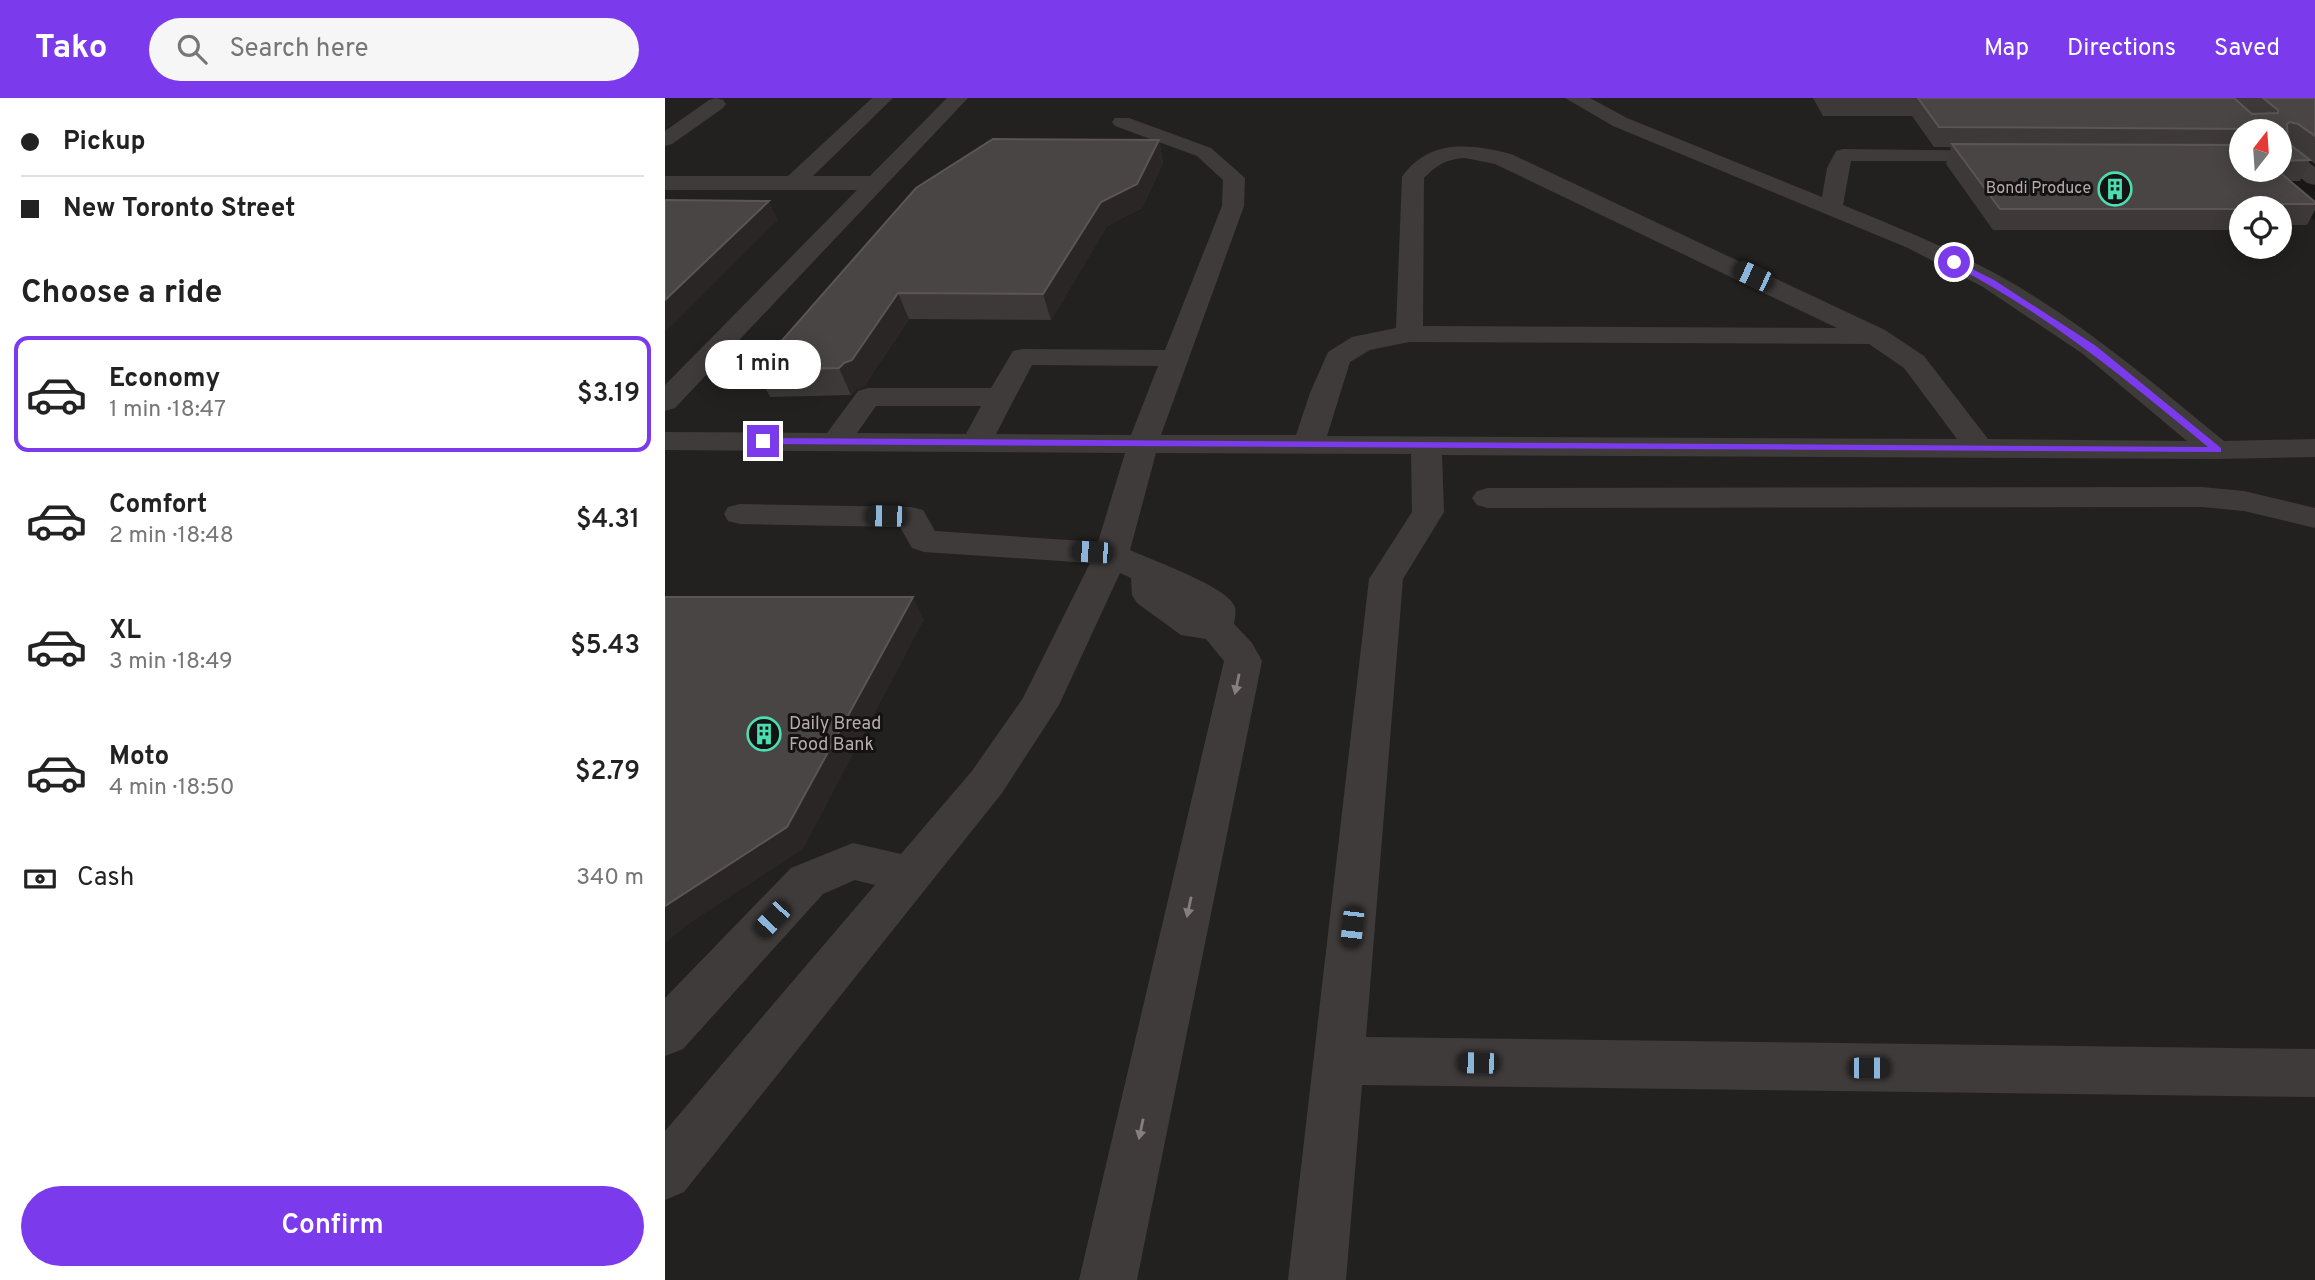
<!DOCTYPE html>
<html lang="en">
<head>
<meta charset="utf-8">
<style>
	:root { --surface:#fff; --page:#f6f6f6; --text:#222; --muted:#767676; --line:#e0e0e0; --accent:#7c3aed }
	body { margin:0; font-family:Overpass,sans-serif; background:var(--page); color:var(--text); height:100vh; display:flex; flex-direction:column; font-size:26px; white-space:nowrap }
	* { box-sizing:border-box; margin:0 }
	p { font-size:23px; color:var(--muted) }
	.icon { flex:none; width:38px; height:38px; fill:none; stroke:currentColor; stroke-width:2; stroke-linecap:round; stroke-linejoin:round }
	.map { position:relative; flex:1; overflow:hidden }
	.panel { display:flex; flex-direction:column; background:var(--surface); width:665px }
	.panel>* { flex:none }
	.banner { display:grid; align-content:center; height:154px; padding:0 21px; background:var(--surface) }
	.needle { width:46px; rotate:17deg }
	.fabs { position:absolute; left:1564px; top:21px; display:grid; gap:14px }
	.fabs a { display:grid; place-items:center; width:63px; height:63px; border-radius:50%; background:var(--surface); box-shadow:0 4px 18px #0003; font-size:35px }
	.end { position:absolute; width:32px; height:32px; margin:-16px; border:9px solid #7c3aed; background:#fff; box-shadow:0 0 0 4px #fff }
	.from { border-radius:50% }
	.bubble { position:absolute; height:49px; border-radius:24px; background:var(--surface); box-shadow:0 4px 18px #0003; font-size:23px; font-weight:600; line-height:49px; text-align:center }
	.car { position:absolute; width:21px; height:42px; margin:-21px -10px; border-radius:9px; box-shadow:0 0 5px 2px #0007; background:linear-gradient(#222 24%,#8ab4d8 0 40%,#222 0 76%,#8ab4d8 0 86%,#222 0) }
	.banner b { display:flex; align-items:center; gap:24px; height:66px; font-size:26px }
	.banner b+b { border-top:2px solid var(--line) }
	.banner i { width:18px; height:18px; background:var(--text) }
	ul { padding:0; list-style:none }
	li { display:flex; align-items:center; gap:21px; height:116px; margin:0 14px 10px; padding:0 7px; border:4px solid transparent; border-radius:14px }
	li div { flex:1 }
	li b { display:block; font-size:26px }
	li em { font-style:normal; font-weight:600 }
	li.current { border-color:var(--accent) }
	li>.icon { width:63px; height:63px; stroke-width:1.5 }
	h2 { padding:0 21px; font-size:32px; line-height:84px }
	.pay { display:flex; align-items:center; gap:18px; height:77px; padding:0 21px; font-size:26px }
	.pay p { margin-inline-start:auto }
	.button { display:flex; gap:14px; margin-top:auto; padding:14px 21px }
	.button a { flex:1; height:80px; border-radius:42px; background:var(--accent); color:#fff; font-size:28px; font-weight:600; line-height:80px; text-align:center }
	header { display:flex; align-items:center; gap:42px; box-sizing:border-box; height:98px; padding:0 35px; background:var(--accent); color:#fff }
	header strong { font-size:33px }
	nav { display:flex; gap:38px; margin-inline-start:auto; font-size:24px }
	.search { width:490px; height:63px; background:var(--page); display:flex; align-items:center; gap:18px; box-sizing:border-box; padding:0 24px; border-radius:38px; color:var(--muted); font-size:26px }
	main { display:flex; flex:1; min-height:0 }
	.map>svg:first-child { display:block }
	.built { fill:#232120; fill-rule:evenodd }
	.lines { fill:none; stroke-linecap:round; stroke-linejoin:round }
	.minor { fill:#403b3b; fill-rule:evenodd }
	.wall { fill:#3c3938; fill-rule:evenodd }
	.shaded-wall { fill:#292625 }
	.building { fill:#494545; stroke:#5b5555; stroke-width:2 }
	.oneway { fill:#877e80 }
	.route { fill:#7c3aed }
	.labels { text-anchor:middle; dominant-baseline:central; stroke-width:6; stroke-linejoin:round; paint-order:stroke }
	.far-poi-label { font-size:16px; fill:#b7abae; stroke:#141212; text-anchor:end }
	.poi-label { font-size:18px; fill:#b7abae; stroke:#141212; text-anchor:start }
</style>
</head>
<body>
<header>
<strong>Tako</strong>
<div class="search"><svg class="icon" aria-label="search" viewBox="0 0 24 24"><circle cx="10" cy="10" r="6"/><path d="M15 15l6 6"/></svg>Search here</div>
<nav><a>Map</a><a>Directions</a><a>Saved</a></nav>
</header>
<main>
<section class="panel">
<div class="banner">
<b><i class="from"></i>Pickup</b>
<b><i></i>New Toronto Street</b>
</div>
<h2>Choose a ride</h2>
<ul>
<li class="current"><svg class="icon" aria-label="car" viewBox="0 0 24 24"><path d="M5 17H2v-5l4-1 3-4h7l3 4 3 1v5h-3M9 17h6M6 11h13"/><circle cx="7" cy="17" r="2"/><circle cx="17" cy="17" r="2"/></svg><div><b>Economy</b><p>1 min · 18:47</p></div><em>$3.19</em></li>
<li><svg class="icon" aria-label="car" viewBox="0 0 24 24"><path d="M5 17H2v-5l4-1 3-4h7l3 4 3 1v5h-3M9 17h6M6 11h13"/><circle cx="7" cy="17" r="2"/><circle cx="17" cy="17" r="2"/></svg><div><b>Comfort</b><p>2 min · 18:48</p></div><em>$4.31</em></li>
<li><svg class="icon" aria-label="car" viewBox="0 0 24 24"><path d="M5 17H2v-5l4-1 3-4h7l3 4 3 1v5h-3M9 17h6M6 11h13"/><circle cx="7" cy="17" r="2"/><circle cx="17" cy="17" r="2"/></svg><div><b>XL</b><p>3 min · 18:49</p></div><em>$5.43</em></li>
<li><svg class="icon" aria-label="car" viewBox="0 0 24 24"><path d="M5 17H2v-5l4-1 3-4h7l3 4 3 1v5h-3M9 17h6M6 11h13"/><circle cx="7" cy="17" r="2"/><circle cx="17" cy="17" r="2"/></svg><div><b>Moto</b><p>4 min · 18:50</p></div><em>$2.79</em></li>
</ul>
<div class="pay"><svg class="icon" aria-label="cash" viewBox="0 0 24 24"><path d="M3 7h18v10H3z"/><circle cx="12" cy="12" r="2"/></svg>Cash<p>340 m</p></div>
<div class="button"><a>Confirm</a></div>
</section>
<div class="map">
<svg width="1650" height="1182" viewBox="0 0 1650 1182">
	<rect width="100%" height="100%" fill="#191717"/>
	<path class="built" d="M0 0H1510L1577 72H1591L1650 123V1182H0ZM1577 110H1615V149H1577Z"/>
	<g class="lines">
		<g class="minor">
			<path d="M51 0 58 2 61 6 58 10 7 46 0 48V33L44 2Z"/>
			<path d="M207 0H228L148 78H205L282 0H303L10 310 0 313V287L192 92H0V78H123Z"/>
			<path d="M900 0H925L962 20 1157 99 1162 70 1171 53 1178 51 1344 53 1348 57 1344 61 1337 63H1186L1178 107C1232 129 1284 150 1335 178 1416 223 1487 284 1559 343L1650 341V359L1552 361 777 357 779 414 738 481 701 939 1650 951V999L697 987 681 1182H623L704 481 747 414 746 356 491 355 465 452C486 462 564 489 570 509 571 514 570 521 569 526L587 545 597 563 472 1182H414L559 563 541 541 516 537 472 505 467 497 466 480 455 475 394 607 337 695 19 1094 0 1102V1033L210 787 190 782 158 796 18 951 0 958V900L126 770 188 745 236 756 307 673 358 600 425 465 259 454 247 450 235 429 75 426 63 423 59 416 63 409 75 406 246 409 258 412 270 433 433 444 460 355 0 352V334L162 335 193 293 203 290H326L348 253 358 251 500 252 557 108 558 82 532 58 450 28 447 24 450 20H464L546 50 580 80 579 108 496 337H631L645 295 663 254 687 239 731 230 737 79C764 40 806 46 846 56L1220 232 1259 258 1323 341 1522 343 1418 256 1318 189 1243 150 948 28ZM800 60 830 66 1172 230 758 228 759 80C771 67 782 61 800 60ZM744 244 1204 246 1239 270 1292 341 662 338 685 264 705 252ZM367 267 493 268 466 337 331 336ZM211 308H316L301 336 192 335Z"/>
			<path d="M1615 46 1622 48 1650 69V87L1642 85 1615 63Z"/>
			<path d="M1537 389 1579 393 1650 410V430L1579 413 1537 409 823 410 812 407 807 400 812 393 823 390Z"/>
		</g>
	</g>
	<g class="wall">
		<path d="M1148 0H1650V66L1640 58 1645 62 1635 83H1625L1650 104V112L1642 127H1615V110H1577V132H1328L1281 66 1286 49H1269L1247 18H1158ZM1577 33H1615V72H1577Z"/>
		<path d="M494 42 498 65 477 110 442 128 386 222 244 221 199 288 191 291 186 297 105 299 91 272Z"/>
	</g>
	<g class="shaded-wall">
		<path d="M494 42 498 65 477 110 442 128 386 222 378 196 436 104Z"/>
		<path d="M104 103 113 122 0 234V202Z"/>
		<path d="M233 195 244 221 199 288 191 291 186 297 174 270Z"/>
		<path d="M248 499 259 522 138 751 25 825 0 845V808Z"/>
	</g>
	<g class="building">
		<path d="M1253 0H1569L1587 16 1613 15V12L1598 0H1650V38L1633 26 1625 24 1622 26 1623 45 1645 62 1615 63V33H1589L1586 31 1274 29Z"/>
		<path d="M328 41 494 42 472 86 436 104 378 196 233 195 187 262 179 265 174 270 91 272 251 90Z"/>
		<path d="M1287 46 1577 47V72H1612L1650 104V106H1594L1598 110 1577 111H1335Z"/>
		<path d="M0 102 104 103 0 202Z"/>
		<path d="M0 499H248L122 729 0 808Z"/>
	</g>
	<defs><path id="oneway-solid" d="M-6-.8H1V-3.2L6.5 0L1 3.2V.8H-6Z" transform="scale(1.75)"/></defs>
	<g class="oneway">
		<use href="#oneway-solid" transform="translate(572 586) rotate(102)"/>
		<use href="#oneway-solid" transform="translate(524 809) rotate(102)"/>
		<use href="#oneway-solid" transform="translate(476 1031) rotate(102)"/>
	</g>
	<path class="route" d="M1289 162 1329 182 1431 248 1556 350V354L98 346 94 343 98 340 1543 349C1462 282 1381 215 1286 166Z"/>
	<defs>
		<symbol id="building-ring" viewBox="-11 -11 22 22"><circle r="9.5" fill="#141212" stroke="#4bdeb1" stroke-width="1.5"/><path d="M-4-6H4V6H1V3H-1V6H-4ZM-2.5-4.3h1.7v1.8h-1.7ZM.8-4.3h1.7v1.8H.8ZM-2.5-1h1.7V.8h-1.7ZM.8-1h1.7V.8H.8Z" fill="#4bdeb1"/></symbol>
	</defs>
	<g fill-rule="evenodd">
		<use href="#building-ring" x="1431" y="72" width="38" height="38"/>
		<use href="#building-ring" x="80" y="617" width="38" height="38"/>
	</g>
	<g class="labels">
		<g class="far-poi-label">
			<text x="1426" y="91">Bondi Produce</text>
		</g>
		<g class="poi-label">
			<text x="124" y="626">Daily Bread<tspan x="124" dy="21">Food Bank</tspan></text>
		</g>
	</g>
</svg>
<div class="fabs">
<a><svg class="needle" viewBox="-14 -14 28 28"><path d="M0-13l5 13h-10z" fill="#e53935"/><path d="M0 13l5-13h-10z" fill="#767676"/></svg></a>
<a><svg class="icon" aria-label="locate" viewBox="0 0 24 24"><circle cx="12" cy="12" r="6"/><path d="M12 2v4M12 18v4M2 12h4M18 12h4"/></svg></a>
</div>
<i class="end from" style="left:1289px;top:164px"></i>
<i class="end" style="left:98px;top:343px"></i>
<div class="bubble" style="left:40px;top:242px;width:116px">1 min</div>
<i class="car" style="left:1088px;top:178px;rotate:295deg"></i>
<i class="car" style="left:221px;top:418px;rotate:271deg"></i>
<i class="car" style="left:427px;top:454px;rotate:274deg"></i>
<i class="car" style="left:107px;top:821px;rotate:223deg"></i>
<i class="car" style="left:687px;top:829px;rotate:186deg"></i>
<i class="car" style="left:813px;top:965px;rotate:271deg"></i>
<i class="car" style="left:1204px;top:970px;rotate:90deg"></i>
</div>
</main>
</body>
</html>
